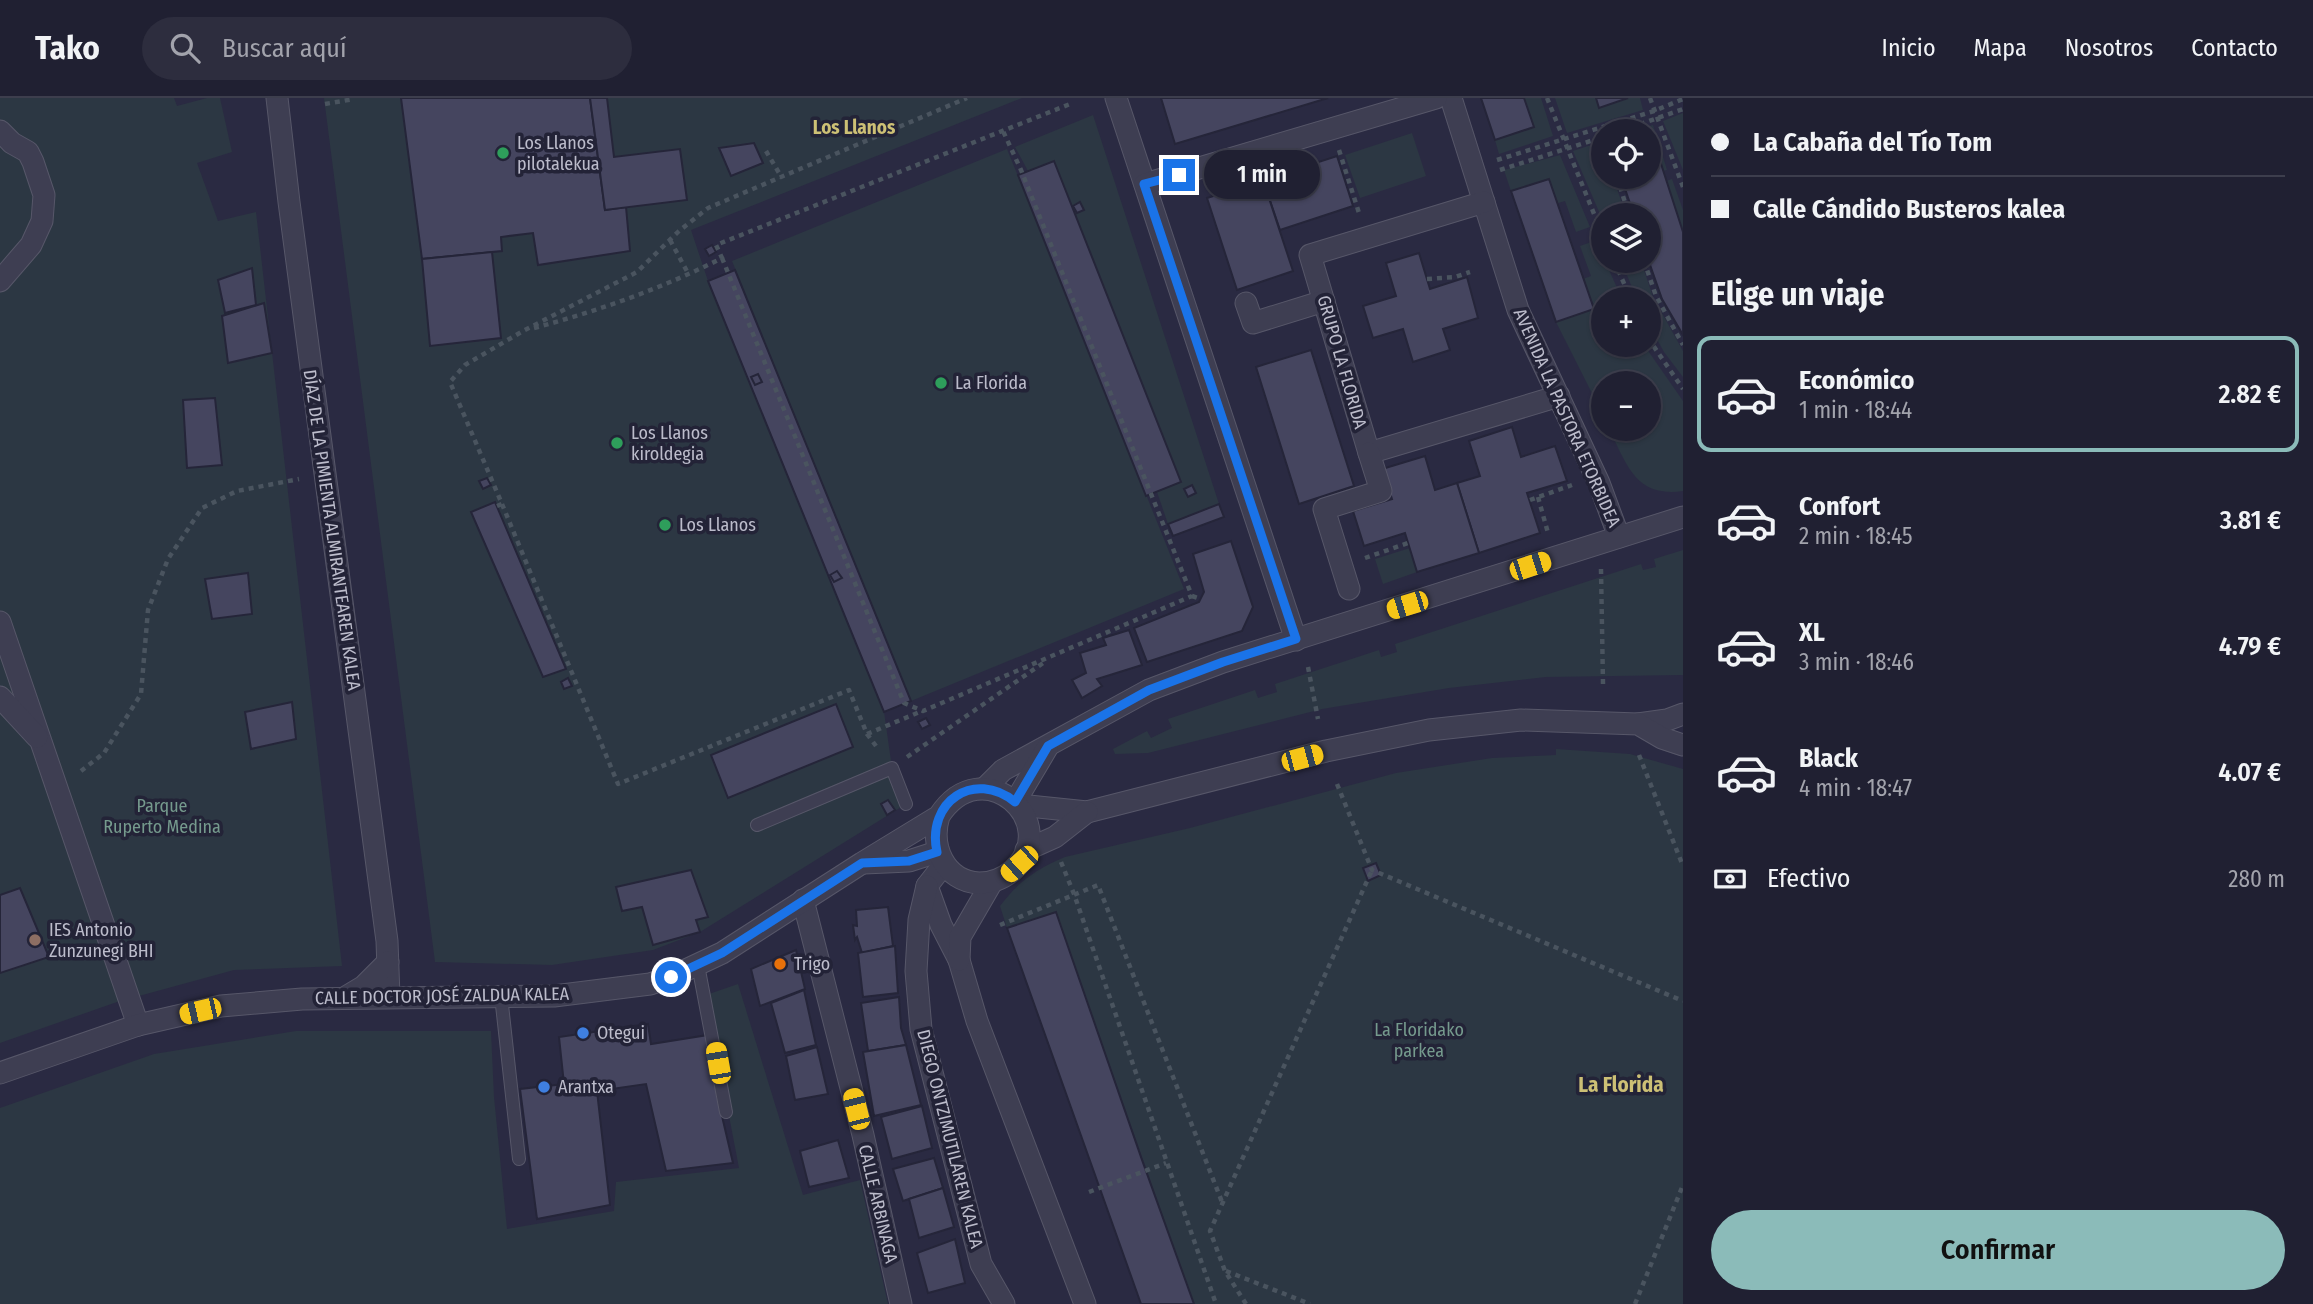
<!DOCTYPE html>
<html lang="es">
<head>
<meta charset="utf-8">
<style>
	:root { --surface:#202032; --page:#2d2d3e; --text:#f1f3f6; --muted:#a2a3ac; --line:#3d3e4d; --accent:#8bbbb9 }
	body { margin:0; font-family:"Fira Sans Condensed",sans-serif; background:var(--page); color:var(--text); height:100vh; display:flex; flex-direction:column; font-size:26px; white-space:nowrap }
	* { box-sizing:border-box; margin:0 }
	p { font-size:23px; color:var(--muted) }
	.icon { flex:none; width:38px; height:38px; fill:none; stroke:currentColor; stroke-width:2; stroke-linecap:round; stroke-linejoin:round }
	.map { position:relative; flex:1; overflow:hidden }
	.panel { display:flex; flex-direction:column; background:var(--surface); width:630px }
	.panel>* { flex:none }
	.guide { display:grid; align-content:center; height:154px; padding:0 28px; background:var(--surface) }
	.fabs { position:absolute; left:1591px; top:21px; display:grid; gap:14px }
	.fabs a { display:grid; place-items:center; width:70px; height:70px; border-radius:50%; background:var(--surface); box-shadow:0 2px 5px #0004,0 0 0 2px var(--line); font-size:35px }
	.end { position:absolute; width:32px; height:32px; margin:-16px; border:9px solid #1a73e8; background:#fff; box-shadow:0 0 0 4px #fff }
	.from { border-radius:50% }
	.bubble { position:absolute; height:49px; border-radius:24px; background:var(--surface); box-shadow:0 2px 5px #0004,0 0 0 2px var(--line); font-size:23px; font-weight:600; line-height:49px; text-align:center }
	.car { position:absolute; width:21px; height:42px; margin:-21px -10px; border-radius:9px; box-shadow:0 0 5px 2px #0007; background:linear-gradient(#f5c518 24%,#345 0 40%,#f5c518 0 76%,#345 0 86%,#f5c518 0) }
	.guide b { display:flex; align-items:center; gap:24px; height:66px; font-size:26px }
	.guide b+b { border-top:2px solid var(--line) }
	.guide i { width:18px; height:18px; background:var(--text) }
	ul { padding:0; list-style:none }
	li { display:flex; align-items:center; gap:21px; height:116px; margin:0 14px 10px; padding:0 14px; border:4px solid transparent; border-radius:14px }
	li div { flex:1 }
	li b { display:block; font-size:26px }
	li em { font-style:normal; font-weight:600 }
	li.on { border-color:var(--accent) }
	li>.icon { width:63px; height:63px; stroke-width:1.5 }
	h2 { padding:0 28px; font-size:32px; line-height:84px }
	.pay { display:flex; align-items:center; gap:18px; height:77px; padding:0 28px; font-size:26px }
	.pay p { margin-inline-start:auto }
	.primary-button { display:flex; gap:14px; margin-top:auto; padding:14px 28px }
	.primary-button a { flex:1; height:80px; border-radius:42px; background:var(--accent); color:#111; font-size:28px; font-weight:600; line-height:80px; text-align:center }
	header { display:flex; align-items:center; gap:42px; box-sizing:border-box; height:98px; padding:0 35px; background:var(--surface); border-bottom:2px solid var(--line) }
	header strong { font-size:33px }
	nav { display:flex; gap:38px; margin-inline-start:auto; font-size:24px }
	.search { width:490px; height:63px; background:var(--page); display:flex; align-items:center; gap:18px; box-sizing:border-box; padding:0 24px; border-radius:38px; color:var(--muted); font-size:26px }
	main { display:flex; flex:1; min-height:0 }
	.map>svg:first-child { display:block }
	.green { fill:#2c3743 }
	.building { fill:#45455f; stroke:#252539; stroke-width:2 }
	.lines { fill:none; stroke-linecap:round; stroke-linejoin:round }
	.service-casing { stroke:#575769; stroke-width:14 }
	.minor-casing { stroke:#575769; stroke-width:23 }
	.path { stroke:#4a545f; stroke-width:4.5; stroke-dasharray:5 5; stroke-linecap:butt }
	.service { stroke:#3e3e52; stroke-width:12 }
	.minor { stroke:#3e3e52; stroke-width:21 }
	.route { stroke:#1a73e8; stroke-width:9 }
	.leisure-dot { fill:#2e9e5b; stroke:#232337; stroke-width:2.5 }
	.education-dot { fill:#8d6e63; stroke:#232337; stroke-width:2.5 }
	.food-dot { fill:#e8710a; stroke:#232337; stroke-width:2.5 }
	.shop-dot { fill:#3f7fe0; stroke:#232337; stroke-width:2.5 }
	.labels { text-anchor:middle; dominant-baseline:central; stroke-width:7; stroke-linejoin:round; paint-order:stroke }
	.poi-label { font-size:18px; fill:#bcbccb; stroke:#232337; text-anchor:start }
	.street-label { font-size:18px; fill:#bcbccb; stroke:#232337 }
	.park-label { font-size:18px; fill:#759a8d; stroke:#232337 }
	.neighbourhood-label { font-size:19px; font-weight:bold; fill:#cdc075; stroke:#232337 }
	.quarter-label { font-size:21px; font-weight:bold; fill:#cdc075; stroke:#232337 }
</style>
</head>
<body>
<header>
<strong>Tako</strong>
<div class="search"><svg class="icon" aria-label="search" viewBox="0 0 24 24"><circle cx="10" cy="10" r="6"/><path d="M15 15l6 6"/></svg>Buscar aquí</div>
<nav><a>Inicio</a><a>Mapa</a><a>Nosotros</a><a>Contacto</a></nav>
</header>
<main>
<div class="map">
<svg width="1683" height="1206" viewBox="0 0 1683 1206">
	<rect width="100%" height="100%" fill="#2a2a42"/>
	<g class="green">
		<path d="M0 0H174L177 8 207 0H220L232 54 197 65 218 123 256 114 342 868 234 872 117 904 0 945Z"/>
		<path d="M324 0H1022L691 132 708 183 870 577 884 614 892 670 906 706 700 834 653 852 552 867 435 864Z"/>
		<path d="M1524 0H1541L1553 38 1499 56 1495 42 1533 29Z"/>
		<path d="M1555 0H1596L1599 9 1628 0H1640L1643 12 1567 35Z"/>
		<path d="M1683 15V72L1663 23Z"/>
		<path d="M1093 17 1219 406 1168 426 1157 394 1181 384 1054 63 1028 73 1015 49Z"/>
		<path d="M1653 27 1667 72 1663 73 1653 41 1649 43 1648 33H1631Z"/>
		<path d="M1412 35 1426 78 1360 100 1345 57Z"/>
		<path d="M1603 43V79H1613L1626 117H1603V123L1573 53Z"/>
		<path d="M1007 51 1184 491 911 603 732 163Z"/>
		<path d="M1560 57 1590 129 1576 134 1565 103 1558 105 1549 81 1511 93 1504 72Z"/>
		<path d="M1672 81 1683 112V134L1666 83Z"/>
		<path d="M1597 142 1603 157V163H1605L1622 201H1603V247H1644L1683 303V393C1636 400 1627 367 1609 331H1648V285H1603V317L1556 224 1594 211 1583 181 1591 178 1580 148Z"/>
		<path d="M1621 163H1641L1653 199 1683 253V279L1664 254 1649 227 1648 201H1637Z"/>
		<path d="M1410 450 1417 474 1383 486 1375 461Z"/>
		<path d="M1683 452V577L1546 579 1449 590 1322 611 1148 655 1115 656 1113 651 1147 633 1151 640 1172 630 1168 621 1255 592 1258 600 1277 594 1275 586 1379 552 1381 559 1397 554 1395 546 1641 466 1643 472 1656 469 1654 461Z"/>
		<path d="M1556 651 1630 656 1683 671V1206H1194L1056 815 1007 830 1000 808C1018 784 1036 771 1065 759L1190 730 1396 675 1492 660 1556 657Z"/>
		<path d="M738 886 803 1097 860 1082 888 1206H0V1010L154 956 296 933H491L494 999 507 1131 614 1113 616 1084 739 1070 706 897Z"/>
	</g>
	<g class="building">
		<path d="M401 0H590L605 112 626 109 630 153 538 167 533 135 501 139 502 153 422 161Z"/>
		<path d="M590 0H607L614 59 680 51 687 102 605 112Z"/>
		<path d="M1161 0H1328L1175 46Z"/>
		<path d="M1481 0H1524L1534 29 1495 42Z"/>
		<path d="M1596 0H1628L1599 10Z"/>
		<path d="M1653 41 1683 134V237L1662 201 1648 161V117H1634L1621 79H1648V43Z"/>
		<path d="M754 45 763 65 731 78 719 50Z"/>
		<path d="M1337 58 1353 108 1280 132 1263 82Z"/>
		<path d="M1054 63 1181 384 1146 398 1018 77Z"/>
		<path d="M1549 81 1594 211 1556 224 1511 93Z"/>
		<path d="M1263 82 1293 173 1237 192 1207 100Z"/>
		<path d="M1080 104 1084 112 1077 115 1073 108Z"/>
		<path d="M712 147 716 154 709 158 705 151Z"/>
		<path d="M492 154 501 240 430 248 422 161Z"/>
		<path d="M1419 155 1430 191 1467 179 1478 220 1443 231 1450 252 1413 264 1403 231 1373 240 1363 208 1396 198 1386 165Z"/>
		<path d="M252 170 256 207 225 215 218 182Z"/>
		<path d="M735 172 911 603 884 614 708 183Z"/>
		<path d="M264 205 272 255 228 265 222 218Z"/>
		<path d="M1311 252 1354 388 1299 406 1256 269Z"/>
		<path d="M758 276 762 284 755 287 751 279Z"/>
		<path d="M215 300 222 367 187 370 183 302Z"/>
		<path d="M1512 329 1521 359 1555 348 1567 383 1527 395 1540 435 1479 455 1457 385 1480 378 1469 343Z"/>
		<path d="M1425 358 1435 392 1457 385 1479 455 1417 474 1405 435 1364 448 1353 413 1392 401 1382 371Z"/>
		<path d="M487 380 491 387 483 391 479 383Z"/>
		<path d="M1192 387 1196 395 1188 399 1184 391Z"/>
		<path d="M495 404 566 571 543 579 471 414Z"/>
		<path d="M1219 406 1224 419 1173 438 1168 426Z"/>
		<path d="M1231 443 1253 509 1242 533 1147 564 1134 530 1199 504 1204 494 1193 456Z"/>
		<path d="M837 473 842 480 834 484 830 477Z"/>
		<path d="M248 475 252 516 212 521 205 481Z"/>
		<path d="M1129 532 1142 567 1097 581 1102 588 1082 600 1072 582 1086 575 1080 555 1106 547 1103 540Z"/>
		<path d="M568 580 572 588 564 591 561 584Z"/>
		<path d="M292 604 296 641 251 651 245 614Z"/>
		<path d="M836 606 853 649 728 700 711 657Z"/>
		<path d="M926 620 930 627 922 631 918 624Z"/>
		<path d="M888 702 895 712 887 717 881 706Z"/>
		<path d="M1376 765 1381 777 1368 783 1363 770Z"/>
		<path d="M691 772 708 819 696 822 700 834 653 847 642 809 622 813 616 789Z"/>
		<path d="M20 790 49 859 0 875V797Z"/>
		<path d="M888 809 893 848 862 855 857 839 855 842 853 827 857 828 856 812Z"/>
		<path d="M1056 814 1142 1062 1194 1206H1141L1007 830Z"/>
		<path d="M895 848 898 895 863 899 858 855Z"/>
		<path d="M796 852 805 891 760 908 751 871Z"/>
		<path d="M804 892 816 947 785 955 771 905Z"/>
		<path d="M899 899 901 930 906 947 868 953 861 905Z"/>
		<path d="M648 926 651 946 708 937 718 1001 733 1065 666 1073 646 986 597 993 610 1107 537 1121 520 991 564 986 559 939Z"/>
		<path d="M906 947 921 1007 874 1018 863 954Z"/>
		<path d="M817 949 828 996 795 1002 786 958Z"/>
		<path d="M922 1008 932 1050 892 1061 881 1019Z"/>
		<path d="M838 1042 849 1080 809 1089 800 1053Z"/>
		<path d="M934 1060 943 1090 903 1103 893 1071Z"/>
		<path d="M943 1090 954 1129 919 1140 909 1101Z"/>
		<path d="M955 1141 965 1185 928 1195 917 1155Z"/>
	</g>
	<g class="lines">
		<defs>
			<g id="service">
				<path d="M757 727 892 670 906 706"/>
				<path d="M698 867 726 1014"/>
				<path d="M501 898 519 1061"/>
			</g>
			<g id="minor">
				<path d="M277 0 289 104 387 843 389 899"/>
				<path d="M1116 0 1296 542"/>
				<path d="M1451 0 1518 212 1599 385 1619 439"/>
				<path d="M0 33 12 45 28 54 33 64 44 97 42 123 31 147 0 183"/>
				<path d="M1145 86 1436 0"/>
				<path d="M1484 104 1310 157 1369 355 1559 298"/>
				<path d="M1246 205 1253 225 1324 203"/>
				<path d="M1349 491 1324 411 1381 393 1369 355"/>
				<path d="M0 524 138 927"/>
				<path d="M0 599 37 639"/>
				<path d="M1638 626 1667 622 1683 616"/>
				<path d="M985 690 1003 672 1149 592 1223 564 1683 419"/>
				<path d="M1015 704 1047 650"/>
				<path d="M1019 707 1087 714 1326 653 1429 632 1521 622 1638 626 1662 640 1683 647"/>
				<path d="M1026 752 1055 739 1087 714"/>
				<path d="M864 765 909 763 937 754"/>
				<path d="M944 766 927 788 941 827 959 862 977 923 1085 1206"/>
				<path d="M927 788 919 822 916 873 921 931 981 1166 1004 1206"/>
				<path d="M803 802 863 1037 901 1206"/>
				<path d="M959 862 960 839 992 784"/>
				<path d="M344 900 364 888 388 864"/>
				<path d="M0 975 138 927 221 908 302 901 554 898 650 886 671 879 722 855 862 765 939 718C983 650 1064 726 1013 772 1004 780 992 785 979 785 944 783 930 748 939 718"/>
			</g>
		</defs>
		<use href="#service" class="service-casing"/>
		<use href="#minor" class="minor-casing"/>
		<g class="path">
			<path d="M1547 0 1603 138"/>
			<path d="M1650 0 1683 89"/>
			<path d="M325 6 354 1"/>
			<path d="M1621 33 1683 11"/>
			<path d="M1339 52 1359 115"/>
			<path d="M766 53 782 80"/>
			<path d="M1497 62 1654 13 1683 1"/>
			<path d="M1500 72 1603 39"/>
			<path d="M1617 79 1629 117"/>
			<path d="M670 142 689 177"/>
			<path d="M722 160 904 605 923 613 1192 498 1021 72 1003 33"/>
			<path d="M1614 163 1631 201"/>
			<path d="M1644 163 1656 198 1683 247"/>
			<path d="M1427 181 1455 179 1470 174"/>
			<path d="M534 230C598 213 663 190 722 160L716 147 1070 6"/>
			<path d="M1648 240 1683 291"/>
			<path d="M1538 399 1548 435"/>
			<path d="M1530 402 1572 387"/>
			<path d="M502 406 618 686 849 592 867 636 922 613"/>
			<path d="M497 408 502 406 450 284 465 267 523 233 637 174 679 133 708 110 967 0"/>
			<path d="M1365 460 1408 445"/>
			<path d="M1601 471 1603 586"/>
			<path d="M1192 498 1201 501"/>
			<path d="M1308 569 1318 621"/>
			<path d="M867 636 879 652"/>
			<path d="M1639 657 1683 768"/>
			<path d="M907 659 1046 563"/>
			<path d="M81 673 104 655 141 596 148 512 168 461 202 410 237 393 299 381"/>
			<path d="M1337 686 1372 772 1683 903"/>
			<path d="M1061 764 1074 796 1216 1206"/>
			<path d="M1000 827 1098 787 1222 1104"/>
			<path d="M1089 1094 1166 1065"/>
			<path d="M1226 1173 1310 1206"/>
			<path d="M1246 1206 1225 1173 1210 1133 1372 772"/>
			<path d="M1635 1206 1683 1087"/>
		</g>
		<use href="#service" class="service"/>
		<use href="#minor" class="minor"/>
	</g>
	<g class="lines">
		<path class="route" d="M671 879 722 855 862 765 909 763 937 754C926 704 974 671 1015 704L1048 648 1149 592 1223 564 1296 541 1144 86 1179 77"/>
	</g>
	<g class="leisure-dot">
		<circle cx="503" cy="55" r="7"/>
		<circle cx="941" cy="285" r="7"/>
		<circle cx="617" cy="345" r="7"/>
		<circle cx="665" cy="427" r="7"/>
	</g>
	<circle class="education-dot" cx="35" cy="842" r="7"/>
	<circle class="food-dot" cx="780" cy="866" r="7"/>
	<g class="shop-dot">
		<circle cx="583" cy="935" r="7"/>
		<circle cx="544" cy="989" r="7"/>
	</g>
	<g class="labels">
		<g class="poi-label">
			<text x="517" y="45">Los Llanos<tspan x="517" dy="21">pilotalekua</tspan></text>
			<text x="955" y="285">La Florida</text>
			<text x="631" y="335">Los Llanos<tspan x="631" dy="21">kiroldegia</tspan></text>
			<text x="679" y="427">Los Llanos</text>
			<text x="49" y="832">IES Antonio<tspan x="49" dy="21">Zunzunegi BHI</tspan></text>
			<text x="794" y="866">Trigo</text>
			<text x="597" y="935">Otegui</text>
			<text x="558" y="989">Arantxa</text>
		</g>
		<g class="street-label">
			<text transform="translate(1342 264) rotate(74)">GRUPO LA FLORIDA</text>
			<text transform="translate(1567 320) rotate(66)">AVENIDA LA PASTORA ETORBIDEA</text>
			<text transform="translate(332 432) rotate(82)">DÍAZ DE LA PIMIENTA ALMIRANTEAREN KALEA</text>
			<text transform="translate(442 898) rotate(-1)">CALLE DOCTOR JOSÉ ZALDUA KALEA</text>
			<text transform="translate(950 1041) rotate(76)">DIEGO ONTZIMUTILAREN KALEA</text>
			<text transform="translate(878 1106) rotate(77)">CALLE ARBINAGA</text>
		</g>
		<g class="park-label">
			<text x="162" y="708">Parque<tspan x="162" dy="21">Ruperto Medina</tspan></text>
			<text x="1419" y="932">La Floridako<tspan x="1419" dy="21">parkea</tspan></text>
		</g>
		<g class="neighbourhood-label">
			<text x="854" y="29">Los Llanos</text>
		</g>
		<g class="quarter-label">
			<text x="1621" y="987">La Florida</text>
		</g>
	</g>
</svg>
<div class="fabs">
<a><svg class="icon" aria-label="locate" viewBox="0 0 24 24"><circle cx="12" cy="12" r="6"/><path d="M12 2v4M12 18v4M2 12h4M18 12h4"/></svg></a>
<a><svg class="icon" aria-label="layers" viewBox="0 0 24 24"><path d="M12 4l9 5-9 5-9-5zM3 14l9 5 9-5"/></svg></a>
<a>+</a>
<a>−</a>
</div>
<i class="end from" style="left:671px;top:879px"></i>
<i class="end" style="left:1179px;top:77px"></i>
<div class="bubble" style="left:1204px;top:52px;width:116px">1 min</div>
<i class="car" style="left:1530px;top:468px;rotate:72deg"></i>
<i class="car" style="left:1407px;top:507px;rotate:253deg"></i>
<i class="car" style="left:1302px;top:660px;rotate:75deg"></i>
<i class="car" style="left:1019px;top:766px;rotate:228deg"></i>
<i class="car" style="left:200px;top:913px;rotate:257deg"></i>
<i class="car" style="left:718px;top:965px;rotate:350deg"></i>
<i class="car" style="left:856px;top:1011px;rotate:346deg"></i>
</div>
<section class="panel">
<div class="guide">
<b><i class="from"></i>La Cabaña del Tío Tom</b>
<b><i></i>Calle Cándido Busteros kalea</b>
</div>
<h2>Elige un viaje</h2>
<ul>
<li class="on"><svg class="icon" aria-label="car" viewBox="0 0 24 24"><path d="M5 17H2v-5l4-1 3-4h7l3 4 3 1v5h-3M9 17h6M6 11h13"/><circle cx="7" cy="17" r="2"/><circle cx="17" cy="17" r="2"/></svg><div><b>Económico</b><p>1 min · 18:44</p></div><em>2.82 €</em></li>
<li><svg class="icon" aria-label="car" viewBox="0 0 24 24"><path d="M5 17H2v-5l4-1 3-4h7l3 4 3 1v5h-3M9 17h6M6 11h13"/><circle cx="7" cy="17" r="2"/><circle cx="17" cy="17" r="2"/></svg><div><b>Confort</b><p>2 min · 18:45</p></div><em>3.81 €</em></li>
<li><svg class="icon" aria-label="car" viewBox="0 0 24 24"><path d="M5 17H2v-5l4-1 3-4h7l3 4 3 1v5h-3M9 17h6M6 11h13"/><circle cx="7" cy="17" r="2"/><circle cx="17" cy="17" r="2"/></svg><div><b>XL</b><p>3 min · 18:46</p></div><em>4.79 €</em></li>
<li><svg class="icon" aria-label="car" viewBox="0 0 24 24"><path d="M5 17H2v-5l4-1 3-4h7l3 4 3 1v5h-3M9 17h6M6 11h13"/><circle cx="7" cy="17" r="2"/><circle cx="17" cy="17" r="2"/></svg><div><b>Black</b><p>4 min · 18:47</p></div><em>4.07 €</em></li>
</ul>
<div class="pay"><svg class="icon" aria-label="cash" viewBox="0 0 24 24"><path d="M3 7h18v10H3z"/><circle cx="12" cy="12" r="2"/></svg>Efectivo<p>280 m</p></div>
<div class="primary-button"><a>Confirmar</a></div>
</section>
</main>
</body>
</html>
